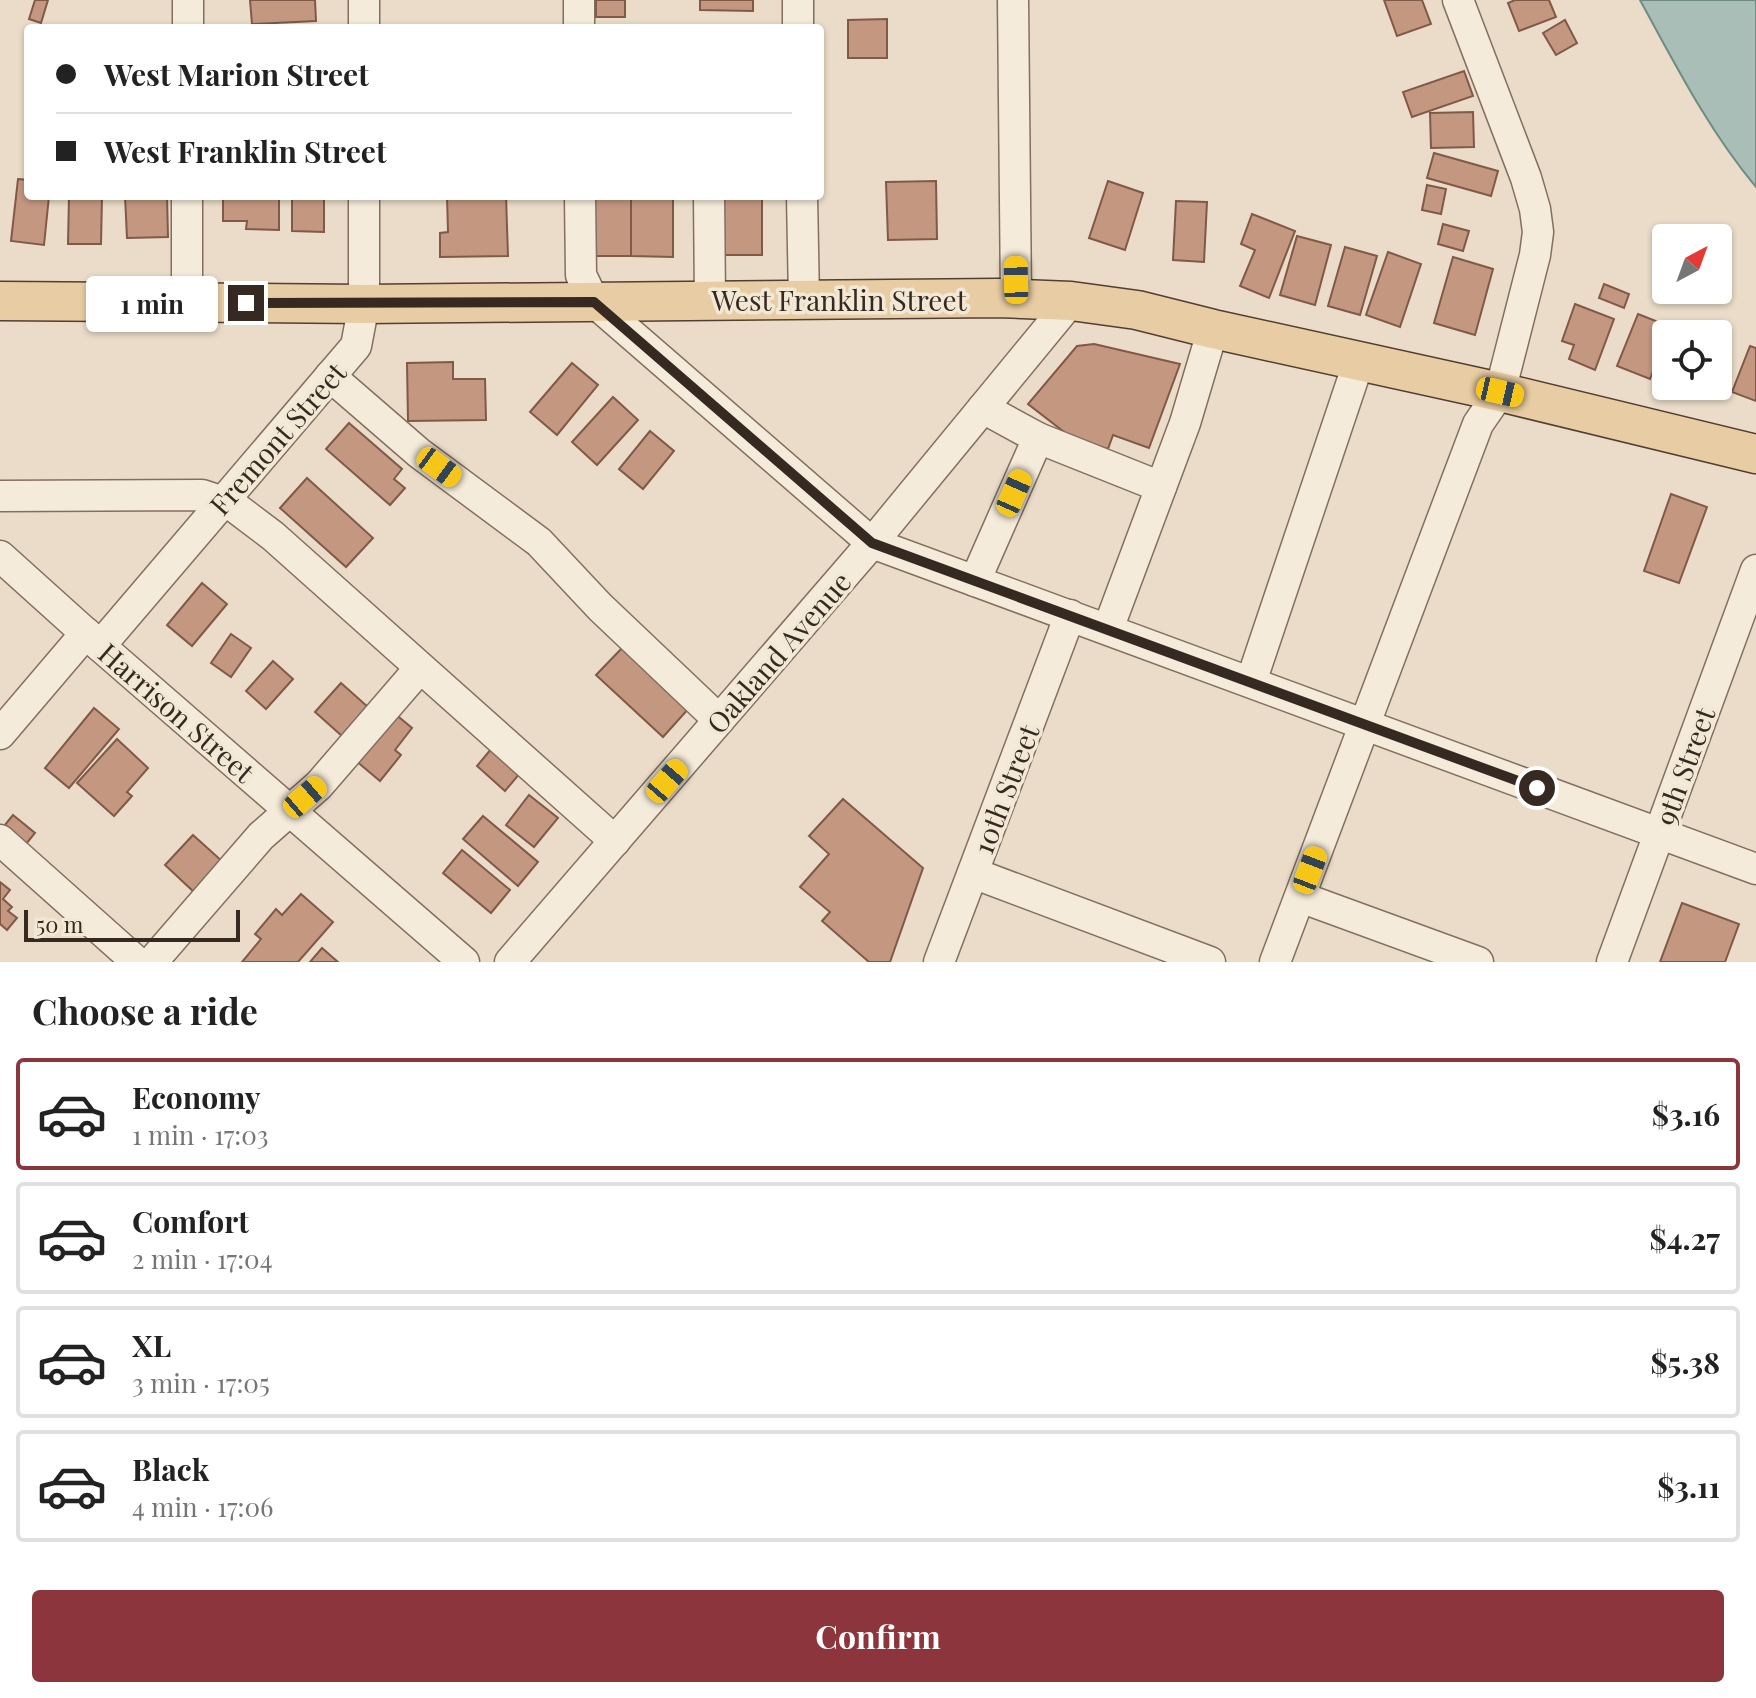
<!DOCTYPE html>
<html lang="en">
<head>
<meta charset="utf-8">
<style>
	:root { --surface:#fff; --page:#f2f2f2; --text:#222; --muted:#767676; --line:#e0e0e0; --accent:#8c353d }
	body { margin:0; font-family:"Playfair Display",serif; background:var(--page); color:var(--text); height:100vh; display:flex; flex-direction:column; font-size:30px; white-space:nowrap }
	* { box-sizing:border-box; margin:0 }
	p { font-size:26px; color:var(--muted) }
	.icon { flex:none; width:44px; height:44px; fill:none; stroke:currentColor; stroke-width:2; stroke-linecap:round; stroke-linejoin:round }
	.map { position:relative; height:962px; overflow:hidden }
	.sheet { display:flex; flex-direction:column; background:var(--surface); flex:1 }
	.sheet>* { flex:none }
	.top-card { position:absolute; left:24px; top:24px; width:800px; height:176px; border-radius:8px; box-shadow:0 2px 6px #0004; display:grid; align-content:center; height:176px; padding:0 32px; background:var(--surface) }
	.needle { width:52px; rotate:41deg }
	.fabs { position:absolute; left:1652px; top:224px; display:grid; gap:16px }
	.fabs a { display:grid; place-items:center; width:80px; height:80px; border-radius:8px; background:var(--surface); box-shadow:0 2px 6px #0004; font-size:40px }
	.scale { position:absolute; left:24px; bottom:20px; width:216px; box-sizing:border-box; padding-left:8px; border:4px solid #362921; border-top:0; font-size:22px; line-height:28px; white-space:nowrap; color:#362921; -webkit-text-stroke:6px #f2e8d6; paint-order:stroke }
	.end { position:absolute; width:36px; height:36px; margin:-18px; border:10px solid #362921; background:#fff; box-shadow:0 0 0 4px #fff }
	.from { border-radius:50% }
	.bubble { position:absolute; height:56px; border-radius:8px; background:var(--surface); box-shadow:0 2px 6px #0004; font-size:26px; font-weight:700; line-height:56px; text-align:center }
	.car { position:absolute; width:24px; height:48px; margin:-24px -12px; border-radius:10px; box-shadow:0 0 6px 2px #0007; background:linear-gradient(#f5c518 24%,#345 0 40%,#f5c518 0 76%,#345 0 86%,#f5c518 0) }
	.top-card b { display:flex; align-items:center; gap:28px; height:76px; font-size:30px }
	.top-card b+b { border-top:2px solid var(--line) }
	.top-card i { width:20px; height:20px; background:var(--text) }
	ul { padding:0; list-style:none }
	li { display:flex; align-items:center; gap:24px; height:112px; margin:0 16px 12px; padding:0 16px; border:4px solid var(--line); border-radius:8px }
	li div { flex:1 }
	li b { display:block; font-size:30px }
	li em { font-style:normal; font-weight:700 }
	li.active { border-color:var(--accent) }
	li>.icon { width:72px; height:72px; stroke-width:1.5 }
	h2 { padding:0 32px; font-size:36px; line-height:96px }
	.button { display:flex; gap:16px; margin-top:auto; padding:16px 32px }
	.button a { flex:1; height:92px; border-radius:8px; background:var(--accent); color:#fff; font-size:32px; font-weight:700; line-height:92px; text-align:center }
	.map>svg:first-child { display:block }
	.water { fill:#a8beb6; stroke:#708c82; stroke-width:2 }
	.building { fill:#c49781; stroke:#805947; stroke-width:2 }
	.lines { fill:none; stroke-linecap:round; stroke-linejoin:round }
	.minor-casing { stroke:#846f5f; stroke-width:33 }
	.major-casing { stroke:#523e32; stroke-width:41 }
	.minor { stroke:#f5ebda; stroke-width:30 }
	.major { stroke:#e8cda4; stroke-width:38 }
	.route { stroke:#362921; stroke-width:10 }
	.labels { text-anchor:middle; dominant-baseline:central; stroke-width:7; stroke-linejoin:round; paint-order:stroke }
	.street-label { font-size:28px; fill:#362921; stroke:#f2e8d6 }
</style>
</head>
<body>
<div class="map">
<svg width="1756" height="962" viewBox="0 0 1756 962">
	<rect width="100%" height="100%" fill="#eadcc8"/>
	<path class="water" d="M1640 0H1756V187C1709 131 1675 64 1640 0Z"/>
	<g class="building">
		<path d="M35 0H48L41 23 29 19Z"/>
		<path d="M250 0H315L316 21 252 24Z"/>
		<rect x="596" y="0" width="29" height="17"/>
		<path d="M700 0H753V11L700 10Z"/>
		<path d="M1384 0H1422L1431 24 1397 36Z"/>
		<path d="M1515 0H1549L1556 17 1519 31 1508 3Z"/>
		<path d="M887 19V58H848V20Z"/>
		<path d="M1565 20 1577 43 1556 55 1543 33Z"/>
		<path d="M1464 71 1473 96 1412 117 1403 92Z"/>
		<path d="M1473 112 1474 147 1431 148 1430 113Z"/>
		<path d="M1434 153 1498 171 1491 196 1427 178Z"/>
		<path d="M18 179 28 180V196H49L44 245 11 241Z"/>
		<path d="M936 181 937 239 888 240 886 182Z"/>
		<path d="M1108 181 1143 193 1125 250 1089 238Z"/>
		<path d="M1427 185 1446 189 1441 214 1422 210Z"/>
		<path d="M69 196H102L101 244H68Z"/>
		<path d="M125 196H167L168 237 127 238Z"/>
		<path d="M223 196H279V230L246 229 247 221H223Z"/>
		<path d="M292 196H324V232L292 231Z"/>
		<path d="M447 196H506L508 256 440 257V233L448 232Z"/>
		<path d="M592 196H631V256H591Z"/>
		<path d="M631 196H673V257L631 256Z"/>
		<rect x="720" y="196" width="42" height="59"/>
		<path d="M1176 201 1207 202 1204 262 1173 260Z"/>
		<path d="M1252 214 1295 231 1269 298 1240 286 1255 250 1241 244Z"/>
		<path d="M1443 224 1469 231 1463 251 1438 244Z"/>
		<path d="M1297 236 1331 245 1315 305 1280 295Z"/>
		<path d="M1345 247 1377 256 1360 315 1328 306Z"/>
		<path d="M1388 252 1421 264 1400 327 1366 315Z"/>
		<path d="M1453 257 1493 269 1475 335 1434 323Z"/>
		<path d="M1604 284 1629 294 1624 308 1599 298Z"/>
		<path d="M1575 304 1614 319 1595 370 1569 359 1574 345 1562 341Z"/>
		<path d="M1638 314 1671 327 1650 379 1617 366Z"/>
		<path d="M1094 344 1180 364 1149 448 1113 435 1108 449 1072 438 1028 404 1077 346Z"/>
		<path d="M1750 346 1756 348V401L1732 392Z"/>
		<path d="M453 362V379H485L486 420 408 421 407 363Z"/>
		<path d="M572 363 598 385 557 435 530 412Z"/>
		<path d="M613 397 638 420 597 465 572 442Z"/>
		<path d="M349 423 402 469 394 479 405 488 390 505 326 449Z"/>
		<path d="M650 431 674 451 643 489 619 469Z"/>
		<path d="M307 478 373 538 346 567 280 508Z"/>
		<path d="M1671 494 1707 507 1679 583 1644 571Z"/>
		<path d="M202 583 227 604 192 646 167 625Z"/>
		<path d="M231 634 251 648 231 677 211 663Z"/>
		<path d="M624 646 690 707 663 737 596 675Z"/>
		<path d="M273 661 293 679 266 709 246 691Z"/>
		<path d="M341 683 368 707 342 736 315 712Z"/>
		<path d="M94 708 119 729 69 788 45 768Z"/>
		<path d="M394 713 412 728 395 750 401 755 380 781 355 760Z"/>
		<path d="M117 739 148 768 127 792 132 796 114 816 77 783Z"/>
		<path d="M492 748 521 772 505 791 477 766Z"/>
		<path d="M529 795 558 818 534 847 506 825Z"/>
		<path d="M843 799 923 868 890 962H869L822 921 830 912 800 887 829 854 809 836Z"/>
		<path d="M13 815 35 833 22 849 0 831Z"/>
		<path d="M483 816 538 862 518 886 463 839Z"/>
		<path d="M193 835 223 862 195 893 165 865Z"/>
		<path d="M462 850 510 890 491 913 443 873Z"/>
		<path d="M0 882 10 890 3 899 12 907 8 911 17 918 7 930 0 924Z"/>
		<path d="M301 894 333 922 298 962H242L261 939 255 934 276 909 282 915Z"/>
		<path d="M1682 903 1739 924 1725 962H1660Z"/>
		<path d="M322 948 338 962H310Z"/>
	</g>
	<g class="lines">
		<defs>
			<g id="minor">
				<path d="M364 0V28"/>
				<path d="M579 0V28"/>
				<path d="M798 0V28"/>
				<path d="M1013 0 1016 299"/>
				<path d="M188 28V0"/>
				<path d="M580 196 581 275 594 302 872 543 1756 869"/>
				<path d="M709 196 710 300"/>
				<path d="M802 196 804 300"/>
				<path d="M187 303V196"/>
				<path d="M330 376 419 453 539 542 600 607 719 720"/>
				<path d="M983 408 1038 438 1161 487"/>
				<path d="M0 496 202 495 232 505 273 536 615 841"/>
				<path d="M0 556 100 646 464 962"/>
				<path d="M975 581 1038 438"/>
				<path d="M1108 629 1185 423 1213 329"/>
				<path d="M100 646 356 346 364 304V196"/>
				<path d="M1251 682 1359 361"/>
				<path d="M0 734 86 633"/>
				<path d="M0 840 137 962"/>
				<path d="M973 873 1210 962"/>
				<path d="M1300 897 1478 962"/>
				<path d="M152 962 261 836 319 785 420 668"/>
				<path d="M510 962 872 543 1071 301"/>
				<path d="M939 962 1070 615"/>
				<path d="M1275 962 1478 424 1500 392 1535 255 1538 232 1535 209 1526 178 1458 0"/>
				<path d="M1612 962 1756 570"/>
			</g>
			<path id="major" d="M0 301 364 304 998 298 1071 301 1137 310 1213 329 1500 392 1756 454"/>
		</defs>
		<use href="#minor" class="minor-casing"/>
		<use href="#major" class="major-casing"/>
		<use href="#minor" class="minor"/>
		<use href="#major" class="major"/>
	</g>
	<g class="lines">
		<path class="route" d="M246 303 594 302 872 543 1537 788"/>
	</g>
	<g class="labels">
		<g class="street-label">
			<text x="839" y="299">West Franklin Street</text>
			<text transform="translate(277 438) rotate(-49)">Fremont Street</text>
			<text transform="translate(778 652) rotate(-49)">Oakland Avenue</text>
			<text transform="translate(177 712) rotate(41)">Harrison Street</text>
			<text transform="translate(1684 766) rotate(-70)">9th Street</text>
			<text transform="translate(1005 789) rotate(-69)">10th Street</text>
		</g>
	</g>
</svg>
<div class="fabs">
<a><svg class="needle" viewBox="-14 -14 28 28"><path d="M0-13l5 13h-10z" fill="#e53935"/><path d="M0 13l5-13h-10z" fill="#767676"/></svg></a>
<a><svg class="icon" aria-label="locate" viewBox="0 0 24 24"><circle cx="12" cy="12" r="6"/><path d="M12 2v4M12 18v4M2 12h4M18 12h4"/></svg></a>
</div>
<div class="scale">50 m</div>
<i class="end from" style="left:1537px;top:788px"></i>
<i class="end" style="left:246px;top:303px"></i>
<div class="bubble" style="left:86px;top:276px;width:132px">1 min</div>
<i class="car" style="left:1016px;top:280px;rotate:359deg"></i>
<i class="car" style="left:1500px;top:392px;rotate:103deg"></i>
<i class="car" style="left:439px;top:467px;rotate:126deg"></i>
<i class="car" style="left:1014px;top:493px;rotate:24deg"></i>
<i class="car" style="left:667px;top:781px;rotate:41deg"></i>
<i class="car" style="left:305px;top:797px;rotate:49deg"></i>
<i class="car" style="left:1310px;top:870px;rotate:21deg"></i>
<div class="top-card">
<b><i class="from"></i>West Marion Street</b>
<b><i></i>West Franklin Street</b>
</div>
</div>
<section class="sheet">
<h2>Choose a ride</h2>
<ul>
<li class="active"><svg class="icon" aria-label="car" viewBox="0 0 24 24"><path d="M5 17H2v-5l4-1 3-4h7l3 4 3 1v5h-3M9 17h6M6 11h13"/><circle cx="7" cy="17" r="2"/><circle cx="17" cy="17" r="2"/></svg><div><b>Economy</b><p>1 min · 17:03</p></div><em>$3.16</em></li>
<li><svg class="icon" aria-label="car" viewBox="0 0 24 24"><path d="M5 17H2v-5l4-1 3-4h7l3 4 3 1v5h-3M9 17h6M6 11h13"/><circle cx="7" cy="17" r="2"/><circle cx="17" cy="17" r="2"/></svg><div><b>Comfort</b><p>2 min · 17:04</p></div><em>$4.27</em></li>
<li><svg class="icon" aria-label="car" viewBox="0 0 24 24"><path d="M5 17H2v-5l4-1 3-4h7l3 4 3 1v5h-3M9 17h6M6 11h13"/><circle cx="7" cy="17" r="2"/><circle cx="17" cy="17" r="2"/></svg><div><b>XL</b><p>3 min · 17:05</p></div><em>$5.38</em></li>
<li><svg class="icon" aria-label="car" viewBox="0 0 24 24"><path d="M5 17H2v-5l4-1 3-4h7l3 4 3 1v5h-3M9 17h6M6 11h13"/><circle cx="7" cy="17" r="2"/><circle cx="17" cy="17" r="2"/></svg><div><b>Black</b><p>4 min · 17:06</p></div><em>$3.11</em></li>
</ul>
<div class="button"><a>Confirm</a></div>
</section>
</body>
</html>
